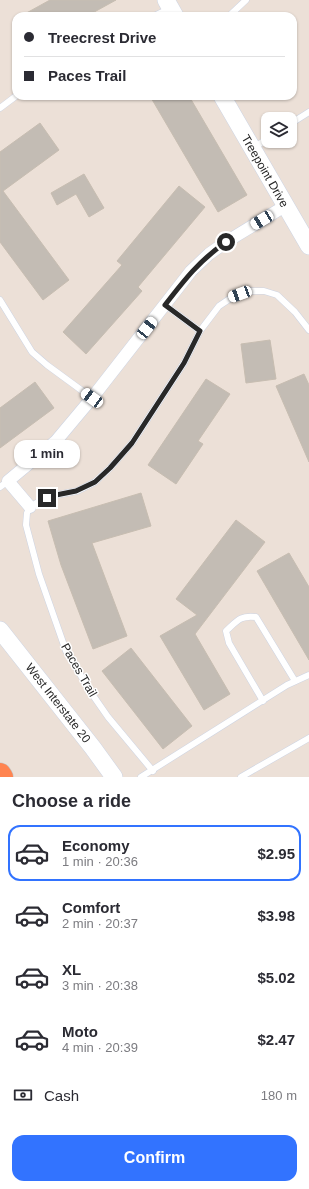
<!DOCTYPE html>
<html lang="en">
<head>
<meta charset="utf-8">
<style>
	:root { --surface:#fff; --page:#f7f7f7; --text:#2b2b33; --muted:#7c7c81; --line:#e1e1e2; --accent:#3273ff }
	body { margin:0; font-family:Arial,sans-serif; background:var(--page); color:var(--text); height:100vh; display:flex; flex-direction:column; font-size:15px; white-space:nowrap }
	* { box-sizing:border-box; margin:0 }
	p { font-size:13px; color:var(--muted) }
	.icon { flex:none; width:22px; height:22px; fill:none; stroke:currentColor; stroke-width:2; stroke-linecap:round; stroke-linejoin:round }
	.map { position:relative; height:777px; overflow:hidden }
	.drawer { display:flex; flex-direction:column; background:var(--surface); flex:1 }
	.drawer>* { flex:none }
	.top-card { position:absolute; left:12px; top:12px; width:285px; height:88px; border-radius:12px; box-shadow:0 1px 3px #0004; display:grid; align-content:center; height:88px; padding:0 12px; background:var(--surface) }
	.controls { position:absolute; left:261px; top:112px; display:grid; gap:8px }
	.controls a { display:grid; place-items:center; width:36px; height:36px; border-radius:8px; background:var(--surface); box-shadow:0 1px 3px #0004; font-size:20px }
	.end { position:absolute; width:18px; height:18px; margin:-9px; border:5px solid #282828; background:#fff; box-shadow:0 0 0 2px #fff }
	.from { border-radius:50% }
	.bubble { position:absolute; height:28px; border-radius:12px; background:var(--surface); box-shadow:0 1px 3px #0004; font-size:13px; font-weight:700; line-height:28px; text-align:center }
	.car { position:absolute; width:12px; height:24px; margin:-12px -6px; border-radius:5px; box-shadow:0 0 3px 1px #0007; background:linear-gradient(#fff 24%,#345 0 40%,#fff 0 76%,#345 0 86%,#fff 0) }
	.top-card b { display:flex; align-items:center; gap:14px; height:38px; font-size:15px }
	.top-card b+b { border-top:1px solid var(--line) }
	.top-card i { width:10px; height:10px; background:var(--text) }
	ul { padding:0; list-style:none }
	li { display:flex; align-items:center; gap:12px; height:56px; margin:0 8px 6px; padding:0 4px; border:2px solid transparent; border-radius:12px }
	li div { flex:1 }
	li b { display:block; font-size:15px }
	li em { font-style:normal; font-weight:700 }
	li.current { border-color:var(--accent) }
	li>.icon { width:36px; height:36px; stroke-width:1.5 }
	h2 { padding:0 12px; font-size:18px; line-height:48px }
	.pay { display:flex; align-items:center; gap:10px; height:44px; padding:0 12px; font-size:15px }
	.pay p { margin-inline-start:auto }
	.button { display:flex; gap:8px; margin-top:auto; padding:8px 12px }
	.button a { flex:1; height:46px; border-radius:12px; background:var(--accent); color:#fff; font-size:16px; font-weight:700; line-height:46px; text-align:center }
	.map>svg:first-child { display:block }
	.building { fill:#c3bcb4; stroke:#c7bdb1 }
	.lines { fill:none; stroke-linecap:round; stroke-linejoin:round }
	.lane-casing { stroke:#cdd4e3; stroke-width:7 }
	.street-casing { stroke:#cdd4e3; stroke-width:13 }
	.secondary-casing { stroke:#cdd4e3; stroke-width:18 }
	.highway-casing { stroke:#c3c3c3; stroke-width:23 }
	.lane { stroke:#fff; stroke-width:6 }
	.street { stroke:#fff; stroke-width:12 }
	.secondary { stroke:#fff; stroke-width:17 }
	.highway { stroke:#ff8450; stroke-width:22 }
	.route { stroke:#282828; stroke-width:5 }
	.labels { text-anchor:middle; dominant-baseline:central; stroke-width:3; stroke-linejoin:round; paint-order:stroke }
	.street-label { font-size:12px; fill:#282828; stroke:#fff }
</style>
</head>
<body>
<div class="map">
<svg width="309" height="777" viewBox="0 0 309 777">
	<rect width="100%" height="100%" fill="#ece0d7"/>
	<g class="building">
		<path d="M50 0H116L87 16H21Z"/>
		<path d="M150 96H189L247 195 218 212Z"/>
		<path d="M40 123 59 150 3 191 69 280 43 300 0 242V152Z"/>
		<path d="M84 174 104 208 89 217 76 194 57 205 51 193Z"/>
		<path d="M179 186 205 207 138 287 142 291 86 354 63 332 122 265 117 261Z"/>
		<path d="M270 340 276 379 246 383 241 344Z"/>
		<path d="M304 374 309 385V462L276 386Z"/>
		<path d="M206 379 230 394 198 441 203 444 176 484 148 465Z"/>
		<path d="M35 382 54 408 0 448V408Z"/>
		<path d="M141 493 151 526 92 543 127 636 93 649 61 565 48 521Z"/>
		<path d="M236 520 265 542 195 634 230 694 204 710 160 636 197 615 176 599Z"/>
		<path d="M289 553 309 587V660L257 571Z"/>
		<path d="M131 648 192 726 163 749 102 671Z"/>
	</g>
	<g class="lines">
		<defs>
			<g id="lane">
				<path d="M154 16 169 9"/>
				<path d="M229 16 246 0"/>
				<path d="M0 108 16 96"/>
				<path d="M290 124 309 112"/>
				<path d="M254 148 268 138"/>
				<path d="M0 300 32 352 47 365 92 398"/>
				<path d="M165 305 200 331"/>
				<path d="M0 487 8 481"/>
				<path d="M263 701 229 643 226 631C237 621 240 615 256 617L295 681"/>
				<path d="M153 771 108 717 92 694 66 651 39 574 26 525 27 513 30 507 38 502 56 495 77 491 95 482 110 468 132 443 184 363 200 331 219 306 231 298 249 291H264L277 295 295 312 309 330"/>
				<path d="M141 777 287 685 309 675"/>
				<path d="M241 777 309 738"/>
			</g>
			<path id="street" d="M30 507 8 481 56 441 92 398 191 271 209 254 226 242 285 206"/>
			<g id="secondary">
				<path d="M166 0 175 16"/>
				<path d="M222 96 309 246"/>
				<path d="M0 630 93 748 114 777"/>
			</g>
			<path id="highway" d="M0 774 2 777"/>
		</defs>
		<use href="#lane" class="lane-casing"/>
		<use href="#street" class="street-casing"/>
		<use href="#secondary" class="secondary-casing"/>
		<use href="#highway" class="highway-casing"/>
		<use href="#lane" class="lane"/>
		<use href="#street" class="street"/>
		<use href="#secondary" class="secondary"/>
		<use href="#highway" class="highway"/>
	</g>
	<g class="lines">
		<path class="route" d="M47 498 56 495 76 491 95 482 110 468 132 443 184 363 200 331 165 305C185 279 199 261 226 242"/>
	</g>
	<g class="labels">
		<g class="street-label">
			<text transform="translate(265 171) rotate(60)">Treepoint Drive</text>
			<text transform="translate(79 670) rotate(60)">Paces Trail</text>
			<text transform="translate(58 703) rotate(52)">West Interstate 20</text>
		</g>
	</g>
</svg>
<div class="controls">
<a><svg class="icon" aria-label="layers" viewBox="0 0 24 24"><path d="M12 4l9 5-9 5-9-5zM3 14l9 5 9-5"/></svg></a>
</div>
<i class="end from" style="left:226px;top:242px"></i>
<i class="end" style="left:47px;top:498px"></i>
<div class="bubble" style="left:14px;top:440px;width:66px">1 min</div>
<i class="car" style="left:262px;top:220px;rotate:239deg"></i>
<i class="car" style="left:240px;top:294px;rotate:250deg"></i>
<i class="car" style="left:147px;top:328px;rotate:38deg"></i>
<i class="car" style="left:92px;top:398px;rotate:306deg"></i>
<div class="top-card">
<b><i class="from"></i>Treecrest Drive</b>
<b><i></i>Paces Trail</b>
</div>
</div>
<section class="drawer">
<h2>Choose a ride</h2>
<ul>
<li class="current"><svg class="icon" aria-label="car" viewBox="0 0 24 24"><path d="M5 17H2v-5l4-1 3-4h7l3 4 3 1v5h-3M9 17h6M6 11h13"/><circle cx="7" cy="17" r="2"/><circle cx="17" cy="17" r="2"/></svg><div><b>Economy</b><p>1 min · 20:36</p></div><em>$2.95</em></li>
<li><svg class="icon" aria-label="car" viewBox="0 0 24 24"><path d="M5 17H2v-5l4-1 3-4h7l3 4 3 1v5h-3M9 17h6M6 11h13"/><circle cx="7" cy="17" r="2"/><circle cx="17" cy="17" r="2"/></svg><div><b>Comfort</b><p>2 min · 20:37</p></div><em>$3.98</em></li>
<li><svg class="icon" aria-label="car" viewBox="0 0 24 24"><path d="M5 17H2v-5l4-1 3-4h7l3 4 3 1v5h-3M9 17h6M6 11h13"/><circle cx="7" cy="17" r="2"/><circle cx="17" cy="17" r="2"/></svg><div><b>XL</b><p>3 min · 20:38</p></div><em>$5.02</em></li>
<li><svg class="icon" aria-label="car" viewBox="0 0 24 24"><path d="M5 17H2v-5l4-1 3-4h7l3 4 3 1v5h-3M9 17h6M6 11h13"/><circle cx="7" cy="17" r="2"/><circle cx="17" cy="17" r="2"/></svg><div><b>Moto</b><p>4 min · 20:39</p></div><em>$2.47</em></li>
</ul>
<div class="pay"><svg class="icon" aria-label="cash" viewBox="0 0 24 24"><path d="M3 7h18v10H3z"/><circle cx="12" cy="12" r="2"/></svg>Cash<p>180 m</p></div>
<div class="button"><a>Confirm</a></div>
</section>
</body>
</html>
